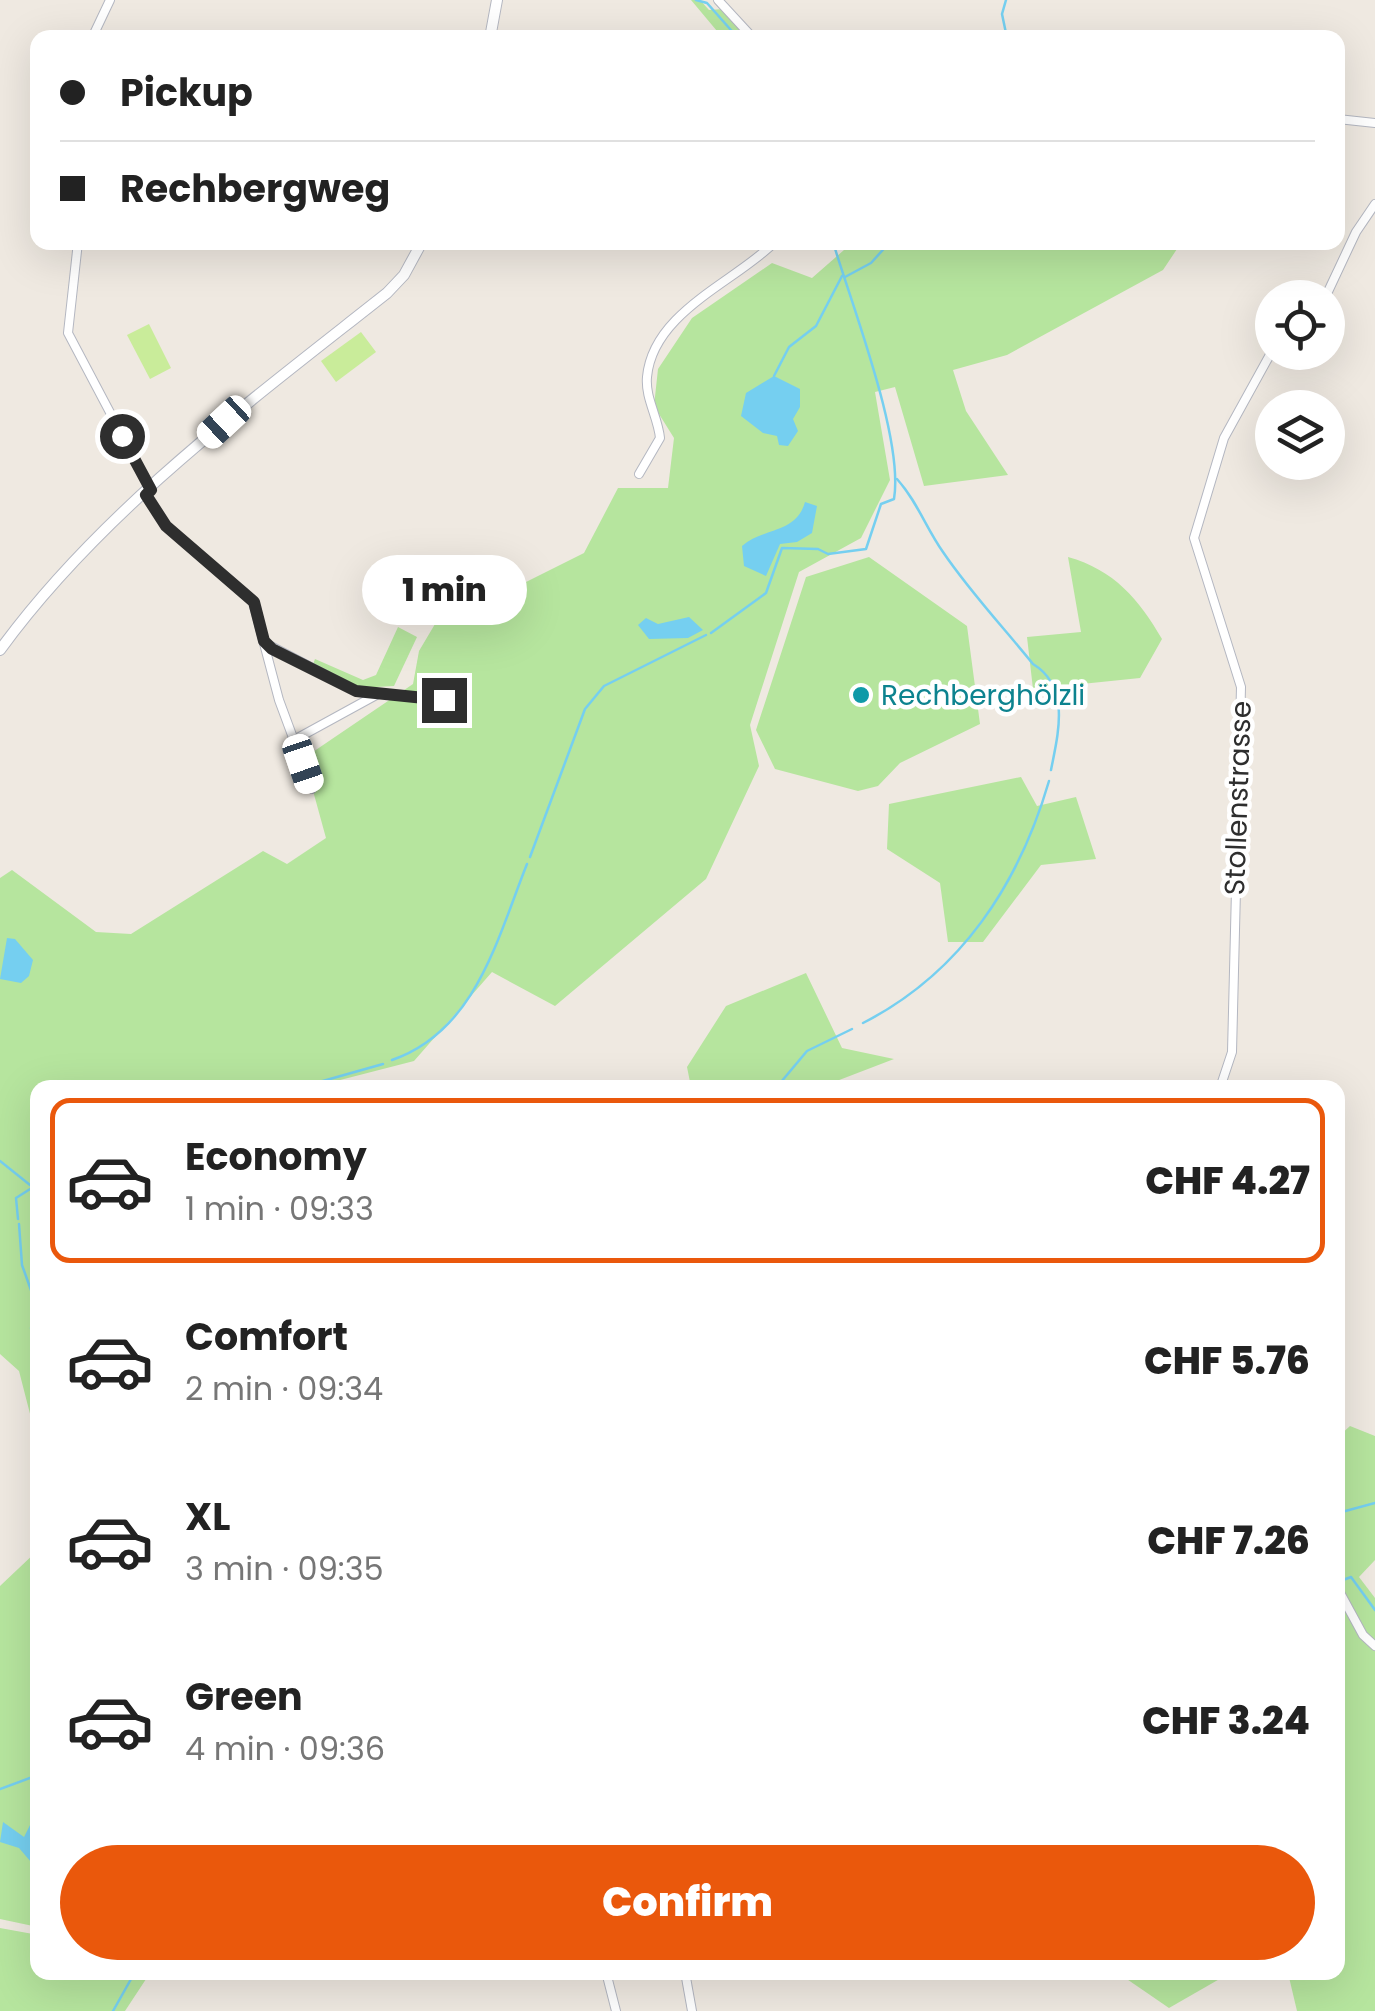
<!DOCTYPE html>
<html lang="en">
<head>
<meta charset="utf-8">
<style>
	:root { --surface:#fff; --page:#f2f2f2; --text:#222; --muted:#767676; --line:#e0e0e0; --accent:#ea580c }
	body { margin:0; font-family:Poppins,sans-serif; background:var(--page); color:var(--text); height:100vh; display:flex; flex-direction:column; font-size:38px; white-space:nowrap }
	* { box-sizing:border-box; margin:0 }
	p { font-size:32px; color:var(--muted) }
	.icon { flex:none; width:55px; height:55px; fill:none; stroke:currentColor; stroke-width:2; stroke-linecap:round; stroke-linejoin:round }
	.map { position:relative; flex:1; overflow:hidden }
	.drawer { position:absolute; left:30px; top:1080px; width:1315px; height:900px; display:flex; flex-direction:column; background:var(--surface); border-radius:20px; box-shadow:0 10px 40px #0002 }
	.drawer>* { flex:none }
	.top-card { position:absolute; left:30px; top:30px; width:1315px; height:220px; border-radius:20px; box-shadow:0 10px 40px #0002; display:grid; align-content:center; height:220px; padding:0 30px; background:var(--surface) }
	.tools { position:absolute; left:1255px; top:280px; display:grid; gap:20px }
	.tools a { display:grid; place-items:center; width:90px; height:90px; border-radius:50%; background:var(--surface); box-shadow:0 10px 40px #0002; font-size:50px }
	.end { position:absolute; width:45px; height:45px; margin:-22px; border:12px solid #2e2e2e; background:#fff; box-shadow:0 0 0 5px #fff }
	.from { border-radius:50% }
	.bubble { position:absolute; height:70px; border-radius:35px; background:var(--surface); box-shadow:0 10px 40px #0002; font-size:32px; font-weight:800; line-height:70px; text-align:center }
	.car { position:absolute; width:30px; height:60px; margin:-30px -15px; border-radius:12px; box-shadow:0 0 8px 2px #0007; background:linear-gradient(#fff 24%,#345 0 40%,#fff 0 76%,#345 0 86%,#fff 0) }
	.top-card b { display:flex; align-items:center; gap:35px; height:95px; font-size:38px }
	.top-card b+b { border-top:2px solid var(--line) }
	.top-card i { width:25px; height:25px; background:var(--text) }
	ul { padding:18px 0 0; list-style:none }
	li { display:flex; align-items:center; gap:30px; height:165px; margin:0 20px 15px; padding:0 10px; border:5px solid transparent; border-radius:20px }
	li div { flex:1 }
	li b { display:block; font-size:38px }
	li em { font-style:normal; font-weight:800 }
	li.current { border-color:var(--accent) }
	li>.icon { width:90px; height:90px; stroke-width:1.5 }
	.action { display:flex; gap:20px; margin-top:auto; padding:20px 30px }
	.action a { flex:1; height:115px; border-radius:60px; background:var(--accent); color:#fff; font-size:40px; font-weight:800; line-height:115px; text-align:center }
	.map>svg:first-child { display:block }
	.green { fill:#b6e59e }
	.pitch { fill:#c9ec9a }
	.water { fill:#75cff0 }
	.lines { fill:none; stroke-linecap:round; stroke-linejoin:round }
	.stream { stroke:#75cff0; stroke-width:2.5 }
	.street-casing { stroke:#b4b7c1; stroke-width:10 }
	.secondary-casing { stroke:#b4b7c1; stroke-width:12 }
	.street { stroke:#fff; stroke-width:8 }
	.secondary { stroke:#fff; stroke-width:10 }
	.route { stroke:#2e2e2e; stroke-width:12 }
	.culture-dot { fill:#0f9aa8; stroke:#fff; stroke-width:4 }
	.labels { text-anchor:middle; dominant-baseline:central; stroke-width:9; stroke-linejoin:round; paint-order:stroke }
	.culture-label { font-size:28px; fill:#0d838f; stroke:#fff; text-anchor:start }
	.street-label { font-size:28px; fill:#2e2e2e; stroke:#fff }
</style>
</head>
<body>
<div class="map">
<svg width="1375" height="2011" viewBox="0 0 1375 2011">
	<rect width="100%" height="100%" fill="#efe9e1"/>
	<g class="green">
		<path d="M691 0H700L709 10 724 9 757 37 778 31 785 37H722Z"/>
		<path d="M852 243H1181L1163 270 1007 355 953 370 966 411 1008 475 924 486 895 387 875 392 890 480 861 538 799 572 750 725 759 766 706 879 555 1006 492 972 414 1061 313 1087 38 1088 37 1441 19 1371 0 1354V878L12 870 96 932 131 934 263 851 287 864 326 838 304 758 413 684 419 651 454 592 467 584 524 583 584 553 618 488H668L674 438 654 406 658 369 692 318 772 263 812 278Z"/>
		<path d="M869 557 967 626 980 724 900 763 878 786 858 791 775 769 756 730 806 577Z"/>
		<path d="M1068 557C1114 570 1139 599 1162 639L1140 678 1033 689 1027 637 1081 632Z"/>
		<path d="M398 627 417 637 394 686 358 688 312 667 315 659 363 680 376 675Z"/>
		<path d="M1021 777 1037 806 1076 797 1096 859 1041 865 983 942H948L940 883 887 849 889 804Z"/>
		<path d="M806 973 842 1048 894 1059 821 1087H691L687 1067 726 1006Z"/>
		<path d="M1350 1426 1375 1436V1560L1359 1577 1375 1598V2011H1297L1288 1973 1338 1972V1437Z"/>
		<path d="M37 1551 38 1972 150 1973 125 2011H0V1928L33 1934V1926L0 1919V1586Z"/>
		<path d="M1118 1973H1230L1169 2008Z"/>
	</g>
	<g class="pitch">
		<path d="M149 324 171 368 150 379 127 335Z"/>
		<path d="M361 332 376 352 336 382 321 361Z"/>
	</g>
	<g class="water">
		<path d="M774 376 800 389V407L793 419 798 431 788 446 779 445 777 436 763 433 741 416 746 393Z"/>
		<path d="M805 502 817 506 812 533 797 542 780 544 766 576 744 566 742 546C764 527 796 534 805 502Z"/>
		<path d="M689 617 703 630 688 638 649 639 638 625 646 618 658 624Z"/>
		<path d="M7 938 15 939 33 960 29 976 21 983 0 979Z"/>
		<path d="M3 1822 24 1837 31 1823 37 1825 33 1841 37 1869 19 1848 0 1842Z"/>
	</g>
	<g class="lines">
		<g class="stream">
			<path d="M696 0 707 3 738 38"/>
			<path d="M1006 0 1002 14 1007 38"/>
			<path d="M845 277 871 263 890 242"/>
			<path d="M774 376 789 347 816 326 842 276"/>
			<path d="M897 479C917 501 926 528 943 552 970 592 1004 628 1033 664 1071 687 1058 734 1051 770"/>
			<path d="M711 633 766 593 782 548 818 549 828 554 866 549 881 504 894 499C904 439 852 306 833 242"/>
			<path d="M530 857 585 709 604 686 706 635"/>
			<path d="M863 1023C961 973 1019 884 1049 781"/>
			<path d="M392 1060C476 1031 497 939 527 864"/>
			<path d="M298 1088 383 1064"/>
			<path d="M776 1088 807 1051 852 1029"/>
			<path d="M0 1161 30 1185"/>
			<path d="M18 1219 16 1198 38 1184"/>
			<path d="M19 1224 22 1265 37 1307"/>
			<path d="M36 1316 31 1328 37 1344 38 1417"/>
			<path d="M1338 1513 1375 1503"/>
			<path d="M1343 1580 1351 1577 1375 1610"/>
			<path d="M0 1789 38 1775"/>
			<path d="M113 2011 135 1972"/>
		</g>
		<defs>
			<g id="street">
				<path d="M718 0 753 38"/>
				<path d="M92 38 110 0"/>
				<path d="M1338 119 1375 123"/>
				<path d="M78 242 68 333 151 490"/>
				<path d="M1325 298 1356 232 1375 204"/>
				<path d="M639 474 660 438C658 417 645 398 647 377 653 312 735 282 775 242"/>
				<path d="M146 495 166 526 253 602 279 700 312 789"/>
				<path d="M267 644 356 691 444 700"/>
				<path d="M294 740 378 694"/>
				<path d="M1220 1088 1232 1052 1241 687 1194 538 1224 438 1272 351"/>
				<path d="M1338 1589 1363 1635 1375 1646"/>
				<path d="M606 1972 616 2011"/>
				<path d="M685 1972 692 2011"/>
			</g>
			<g id="secondary">
				<path d="M490 38 497 0"/>
				<path d="M0 650C101 511 253 399 387 293L404 275 422 242"/>
			</g>
		</defs>
		<use href="#street" class="street-casing"/>
		<use href="#secondary" class="secondary-casing"/>
		<use href="#street" class="street"/>
		<use href="#secondary" class="secondary"/>
	</g>
	<g class="lines">
		<path class="route" d="M122 436 151 490 146 495 166 526 254 602 264 641 272 649 356 691 444 700"/>
	</g>
	<circle class="culture-dot" cx="861" cy="695" r="10"/>
	<g class="labels">
		<g class="culture-label">
			<text x="881" y="695">Rechberghölzli</text>
		</g>
		<g class="street-label">
			<text transform="translate(1238 798) rotate(-88)">Stollenstrasse</text>
		</g>
	</g>
</svg>
<div class="tools">
<a><svg class="icon" aria-label="locate" viewBox="0 0 24 24"><circle cx="12" cy="12" r="6"/><path d="M12 2v4M12 18v4M2 12h4M18 12h4"/></svg></a>
<a><svg class="icon" aria-label="layers" viewBox="0 0 24 24"><path d="M12 4l9 5-9 5-9-5zM3 14l9 5 9-5"/></svg></a>
</div>
<i class="end from" style="left:122px;top:436px"></i>
<i class="end" style="left:444px;top:700px"></i>
<div class="bubble" style="left:362px;top:555px;width:165px">1 min</div>
<i class="car" style="left:224px;top:422px;rotate:227deg"></i>
<i class="car" style="left:303px;top:764px;rotate:161deg"></i>
<div class="top-card">
<b><i class="from"></i>Pickup</b>
<b><i></i>Rechbergweg</b>
</div>
<section class="drawer">
<ul>
<li class="current"><svg class="icon" aria-label="car" viewBox="0 0 24 24"><path d="M5 17H2v-5l4-1 3-4h7l3 4 3 1v5h-3M9 17h6M6 11h13"/><circle cx="7" cy="17" r="2"/><circle cx="17" cy="17" r="2"/></svg><div><b>Economy</b><p>1 min · 09:33</p></div><em>CHF 4.27</em></li>
<li><svg class="icon" aria-label="car" viewBox="0 0 24 24"><path d="M5 17H2v-5l4-1 3-4h7l3 4 3 1v5h-3M9 17h6M6 11h13"/><circle cx="7" cy="17" r="2"/><circle cx="17" cy="17" r="2"/></svg><div><b>Comfort</b><p>2 min · 09:34</p></div><em>CHF 5.76</em></li>
<li><svg class="icon" aria-label="car" viewBox="0 0 24 24"><path d="M5 17H2v-5l4-1 3-4h7l3 4 3 1v5h-3M9 17h6M6 11h13"/><circle cx="7" cy="17" r="2"/><circle cx="17" cy="17" r="2"/></svg><div><b>XL</b><p>3 min · 09:35</p></div><em>CHF 7.26</em></li>
<li><svg class="icon" aria-label="car" viewBox="0 0 24 24"><path d="M5 17H2v-5l4-1 3-4h7l3 4 3 1v5h-3M9 17h6M6 11h13"/><circle cx="7" cy="17" r="2"/><circle cx="17" cy="17" r="2"/></svg><div><b>Green</b><p>4 min · 09:36</p></div><em>CHF 3.24</em></li>
</ul>
<div class="action"><a>Confirm</a></div>
</section>
</div>
</body>
</html>
